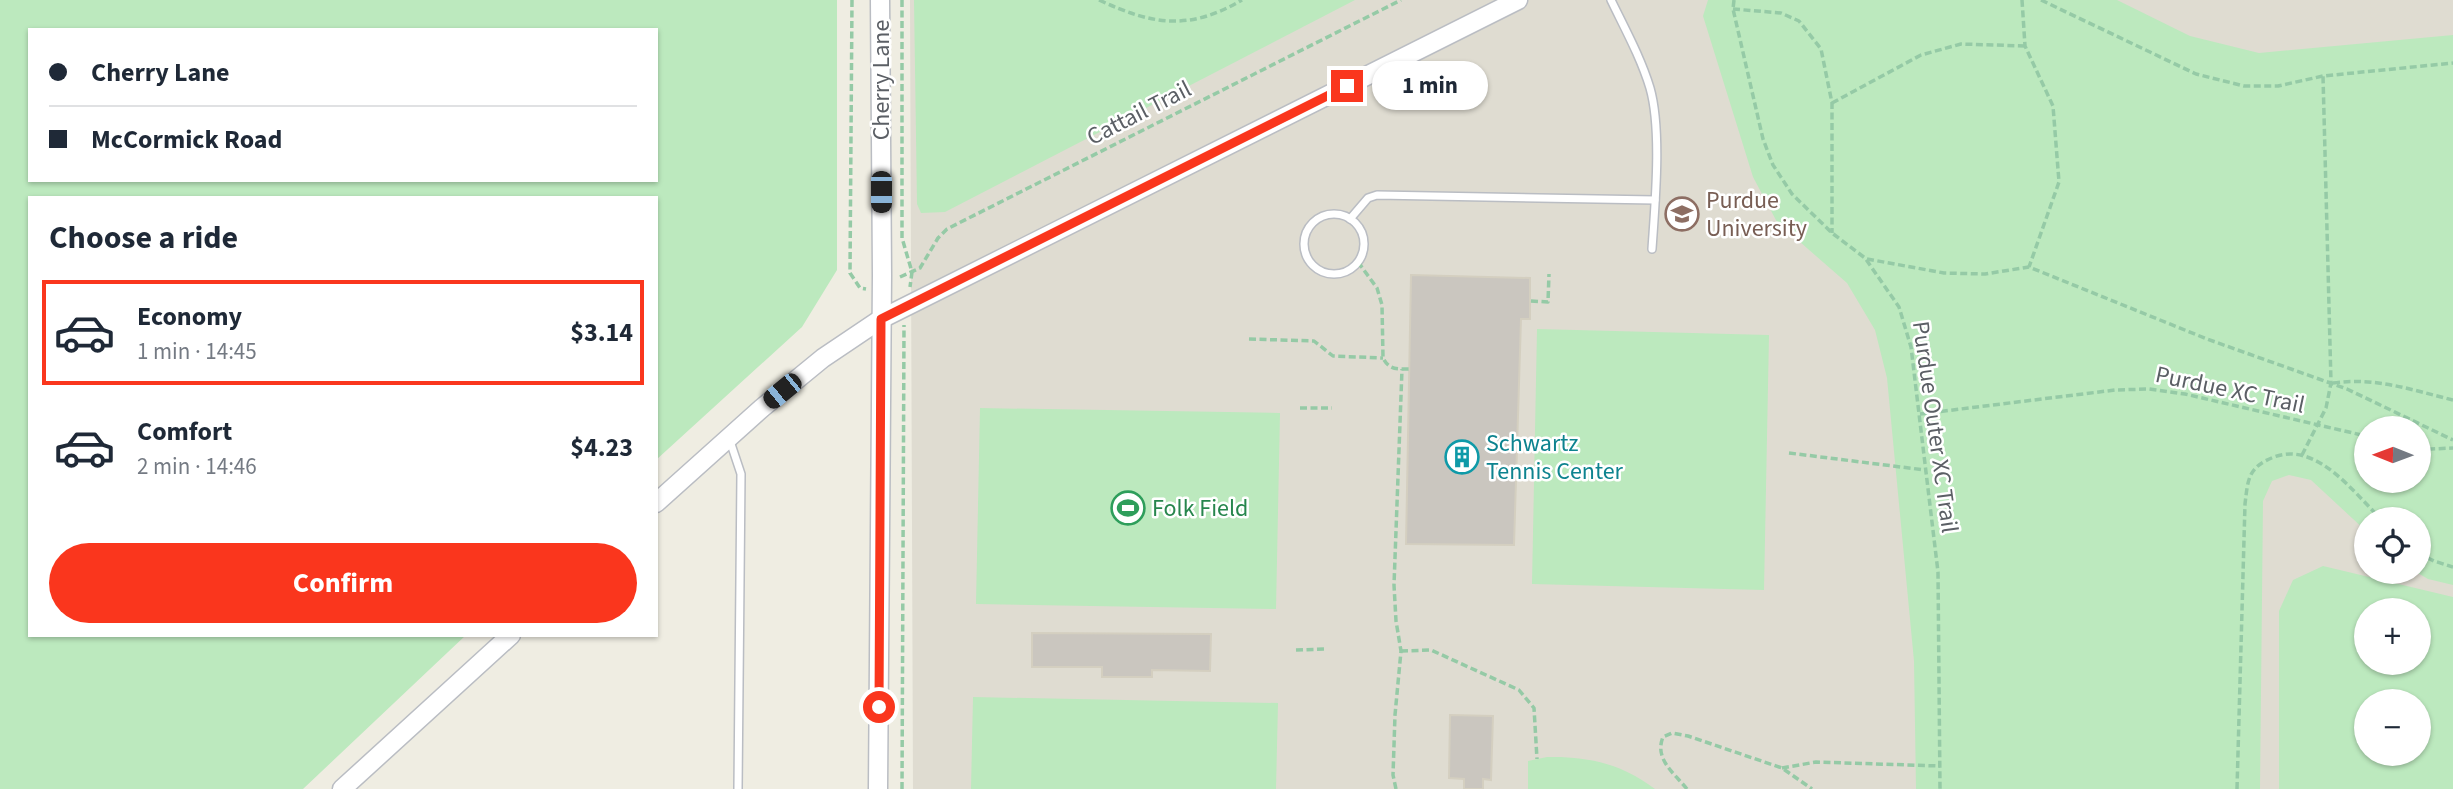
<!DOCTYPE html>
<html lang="en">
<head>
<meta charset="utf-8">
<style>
	:root { --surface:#fff; --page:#f6f6f7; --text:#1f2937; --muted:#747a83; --line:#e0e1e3; --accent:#fa361d }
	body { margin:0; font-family:"Source Sans 3",sans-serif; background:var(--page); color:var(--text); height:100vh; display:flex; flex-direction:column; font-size:26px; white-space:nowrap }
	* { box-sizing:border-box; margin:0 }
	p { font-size:23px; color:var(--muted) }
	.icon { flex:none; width:38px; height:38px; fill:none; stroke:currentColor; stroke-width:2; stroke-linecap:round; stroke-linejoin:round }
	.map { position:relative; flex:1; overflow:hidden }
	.panel { position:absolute; left:28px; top:196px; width:630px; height:441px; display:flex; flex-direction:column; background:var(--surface); border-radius:0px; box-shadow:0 2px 5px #0004 }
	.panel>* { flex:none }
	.banner { position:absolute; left:28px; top:28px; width:630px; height:154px; border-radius:0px; box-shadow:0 2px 5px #0004; display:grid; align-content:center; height:154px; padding:0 21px; background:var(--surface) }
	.needle { width:46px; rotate:271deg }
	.buttons { position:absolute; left:2354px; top:416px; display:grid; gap:14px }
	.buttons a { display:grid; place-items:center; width:77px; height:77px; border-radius:50%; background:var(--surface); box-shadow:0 2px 5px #0004; font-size:35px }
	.end { position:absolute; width:32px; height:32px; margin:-16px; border:9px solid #fa361d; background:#fff; box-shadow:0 0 0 4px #fff }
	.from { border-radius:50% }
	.bubble { position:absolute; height:49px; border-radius:24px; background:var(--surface); box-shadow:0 2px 5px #0004; font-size:23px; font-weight:700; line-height:49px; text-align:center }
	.car { position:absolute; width:21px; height:42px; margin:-21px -10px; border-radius:9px; box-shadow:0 0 5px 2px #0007; background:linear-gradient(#222 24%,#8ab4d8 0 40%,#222 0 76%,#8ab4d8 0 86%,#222 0) }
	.banner b { display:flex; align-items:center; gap:24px; height:66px; font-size:26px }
	.banner b+b { border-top:2px solid var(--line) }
	.banner i { width:18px; height:18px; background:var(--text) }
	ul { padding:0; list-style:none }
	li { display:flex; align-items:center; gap:21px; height:105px; margin:0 14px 10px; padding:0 7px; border:4px solid transparent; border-radius:0px }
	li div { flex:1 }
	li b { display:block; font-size:26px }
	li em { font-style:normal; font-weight:700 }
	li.selected { border-color:var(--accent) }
	li>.icon { width:63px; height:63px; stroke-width:1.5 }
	h2 { padding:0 21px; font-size:32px; line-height:84px }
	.action { display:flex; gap:14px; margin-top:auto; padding:14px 21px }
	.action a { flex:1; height:80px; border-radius:42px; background:var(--accent); color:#fff; font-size:28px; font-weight:700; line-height:80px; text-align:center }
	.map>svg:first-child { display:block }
	.education { fill:#dfdcd1; fill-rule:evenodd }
	.green { fill:#bce9be; fill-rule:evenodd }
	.building { fill:#cac6bf; stroke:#d4cfc0; stroke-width:2 }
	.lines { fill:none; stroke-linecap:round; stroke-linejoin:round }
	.service-casing { stroke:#babdc3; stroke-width:10 }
	.tertiary-casing { stroke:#babdc3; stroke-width:21 }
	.path { stroke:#95caa6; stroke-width:3.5; stroke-dasharray:7 3.5; stroke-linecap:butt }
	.service { stroke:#fff; stroke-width:7 }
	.tertiary { stroke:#fff; stroke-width:18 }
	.route { stroke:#fa361d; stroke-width:9 }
	.labels { text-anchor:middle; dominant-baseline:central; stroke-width:5; stroke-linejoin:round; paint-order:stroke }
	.street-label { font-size:24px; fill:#5b5f65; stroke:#fff }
	.education-label { font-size:24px; fill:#785e54; stroke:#fff; text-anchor:start }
	.culture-label { font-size:24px; fill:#0d838f; stroke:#fff; text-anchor:start }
	.leisure-label { font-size:24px; fill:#27864d; stroke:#fff; text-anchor:start }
</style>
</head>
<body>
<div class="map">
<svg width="2453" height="789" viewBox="0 0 2453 789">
	<rect width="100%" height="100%" fill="#efede2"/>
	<path class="education" d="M910 0H2453V789H913ZM2366 429H2418V481H2366ZM2366 520H2418V572H2366ZM2366 611H2418V663H2366ZM2366 702H2418V754H2366Z"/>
	<g class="green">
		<path d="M0 0H837V270L802 327 656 460V198H30V635H466L303 789H0ZM30 30H656V180H30Z"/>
		<path d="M914 0H1355L945 212 921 213 917 204Z"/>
		<path d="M1708 0H2117L2190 36 2259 53 2453 35V585L2428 579 2416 572H2418V520H2366V531L2311 480 2289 475 2272 481 2263 501 2260 789H1916L1914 661 1887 378 1875 330 1847 283 1777 222 1753 177 1703 16ZM2366 429H2418V481H2366Z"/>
		<path d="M1537 329 1769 335 1764 590 1532 584Z"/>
		<path d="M980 408 1280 413 1276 609 976 604Z"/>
		<path d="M2323 566 2453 597V789H2279V611L2293 580ZM2366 611H2418V663H2366ZM2366 702H2418V754H2366Z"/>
		<path d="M973 697 1278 703 1276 789H971Z"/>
		<path d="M1547 757C1588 756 1622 764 1655 789H1528V761Z"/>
	</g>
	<g class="building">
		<path d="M1411 275 1530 278V319H1521L1514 545 1406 544Z"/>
		<path d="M1032 633 1211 634 1210 671 1152 670V677H1102V667H1032Z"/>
		<path d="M1450 715 1493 716 1491 780 1483 779V789H1464V779L1449 778Z"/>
	</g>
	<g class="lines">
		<defs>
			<g id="service">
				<path d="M1611 0C1625 29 1641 58 1650 88 1662 130 1655 204 1652 249"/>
				<circle cx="1334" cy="244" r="30"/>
				<path d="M1350 219 1368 198 1377 195 1655 200"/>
				<path d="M729 438 741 474 738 789"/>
			</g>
			<g id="tertiary">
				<path d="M656 503 762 408 823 358 881 319 1518 0"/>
				<path d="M342 789 511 635"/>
				<path d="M878 789 882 275 880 0"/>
			</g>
		</defs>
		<use href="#service" class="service-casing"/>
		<use href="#tertiary" class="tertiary-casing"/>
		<g class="path">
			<path d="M852 0 850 273 860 288 866 289"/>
			<path d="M902 0V238L912 272 910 287"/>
			<path d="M1099 0C1153 25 1189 31 1242 0"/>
			<path d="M1734 0 1733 9 1763 139 1773 165 1792 194 1832 233 1865 258 1899 307 1911 347 1938 572 1940 789"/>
			<path d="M2022 0 2025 46 2053 106 2059 182 2029 267"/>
			<path d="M2041 0 2196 74 2244 86H2278L2323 76 2453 63"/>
			<path d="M1733 9 1781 13 1799 21 1821 49 1832 103V233"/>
			<path d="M1832 103 1921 55 1961 44 2025 46"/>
			<path d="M1867 259 1944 273 1985 274 2029 267 2207 339 2347 389 2453 440"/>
			<path d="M1358 262 1377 288 1382 305 1383 358C1389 370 1397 369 1409 369"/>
			<path d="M900 277 920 268 938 238 947 229 1401 0"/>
			<path d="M1531 301 1548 302 1549 274"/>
			<path d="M1249 339 1314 341 1333 356 1383 358"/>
			<path d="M2333 383C2376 377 2412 390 2453 400"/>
			<path d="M1300 408H1332"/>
			<path d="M1920 414 2115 390 2149 389 2185 394 2366 436"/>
			<path d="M2418 446 2431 449 2453 448"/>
			<path d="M1789 453 1925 470"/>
			<path d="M2302 455 2326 408 2331 383 2323 76"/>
			<path d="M2418 553 2434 561 2453 567"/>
			<path d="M1296 650 1327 649"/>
			<path d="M1401 651 1431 650 1519 690 1534 708 1537 759"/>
			<path d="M1782 768 1816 762 1940 766"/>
			<path d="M902 789 904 325"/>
			<path d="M1396 789 1393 775 1395 715 1401 651 1396 621 1394 585 1402 369"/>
			<path d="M1687 789C1674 773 1654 759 1663 737L1672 733 1688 736 1782 768 1812 789"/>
			<path d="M2237 789 2245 504C2248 479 2248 467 2274 457 2317 441 2354 493 2382 520"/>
		</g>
		<use href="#service" class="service"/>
		<use href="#tertiary" class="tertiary"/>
	</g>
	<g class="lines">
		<path class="route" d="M879 707 881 319 1347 86"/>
	</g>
	<defs>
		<symbol id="university-ring" viewBox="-11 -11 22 22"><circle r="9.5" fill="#fff" stroke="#8d6e63" stroke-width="1.5"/><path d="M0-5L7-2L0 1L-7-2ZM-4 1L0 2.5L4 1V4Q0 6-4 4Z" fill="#8d6e63"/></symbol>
		<symbol id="building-ring" viewBox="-11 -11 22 22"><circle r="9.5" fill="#fff" stroke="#0f9aa8" stroke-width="1.5"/><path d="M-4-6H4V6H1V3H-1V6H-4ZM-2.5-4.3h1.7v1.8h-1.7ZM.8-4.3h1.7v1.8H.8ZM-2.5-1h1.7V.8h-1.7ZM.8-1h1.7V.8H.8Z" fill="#0f9aa8"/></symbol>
		<symbol id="stadium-ring" viewBox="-11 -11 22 22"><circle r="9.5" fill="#fff" stroke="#2e9e5b" stroke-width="1.5"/><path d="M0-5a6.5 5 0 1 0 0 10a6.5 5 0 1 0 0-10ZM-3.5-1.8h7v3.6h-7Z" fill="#2e9e5b"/></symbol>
	</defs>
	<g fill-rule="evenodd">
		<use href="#university-ring" x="1663" y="195" width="38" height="38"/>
		<use href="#building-ring" x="1443" y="438" width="38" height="38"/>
		<use href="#stadium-ring" x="1109" y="489" width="38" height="38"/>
	</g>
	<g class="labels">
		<g class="street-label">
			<text transform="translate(881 80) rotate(-90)">Cherry Lane</text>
			<text transform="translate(1139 113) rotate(-27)">Cattail Trail</text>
			<text transform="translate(2230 390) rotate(12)">Purdue XC Trail</text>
			<text transform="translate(1935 427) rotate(82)">Purdue Outer XC Trail</text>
		</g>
		<g class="education-label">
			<text x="1706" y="200">Purdue<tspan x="1706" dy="28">University</tspan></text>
		</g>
		<g class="culture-label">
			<text x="1486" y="443">Schwartz<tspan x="1486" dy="28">Tennis Center</tspan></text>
		</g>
		<g class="leisure-label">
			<text x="1152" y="508">Folk Field</text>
		</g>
	</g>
</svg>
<div class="buttons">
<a><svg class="needle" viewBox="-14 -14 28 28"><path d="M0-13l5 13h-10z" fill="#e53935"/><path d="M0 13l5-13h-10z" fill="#747a83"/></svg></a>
<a><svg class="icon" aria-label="locate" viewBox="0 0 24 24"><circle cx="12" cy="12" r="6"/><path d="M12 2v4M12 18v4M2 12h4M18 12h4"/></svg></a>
<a>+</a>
<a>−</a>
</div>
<i class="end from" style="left:879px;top:707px"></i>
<i class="end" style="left:1347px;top:86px"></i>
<div class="bubble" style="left:1372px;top:61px;width:116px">1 min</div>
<i class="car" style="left:881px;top:192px;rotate:180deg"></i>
<i class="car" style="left:782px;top:391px;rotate:231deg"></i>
<div class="banner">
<b><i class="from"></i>Cherry Lane</b>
<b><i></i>McCormick Road</b>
</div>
<section class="panel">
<h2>Choose a ride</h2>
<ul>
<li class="selected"><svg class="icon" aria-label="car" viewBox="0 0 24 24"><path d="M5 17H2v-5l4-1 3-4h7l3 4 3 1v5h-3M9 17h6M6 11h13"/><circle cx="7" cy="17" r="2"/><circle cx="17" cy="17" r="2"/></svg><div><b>Economy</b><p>1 min · 14:45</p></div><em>$3.14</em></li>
<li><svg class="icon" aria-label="car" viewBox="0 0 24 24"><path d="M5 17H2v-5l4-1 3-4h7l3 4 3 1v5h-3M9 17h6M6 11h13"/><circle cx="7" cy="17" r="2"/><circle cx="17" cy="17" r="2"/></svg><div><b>Comfort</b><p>2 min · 14:46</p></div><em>$4.23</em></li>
</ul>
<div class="action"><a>Confirm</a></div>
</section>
</div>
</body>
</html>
